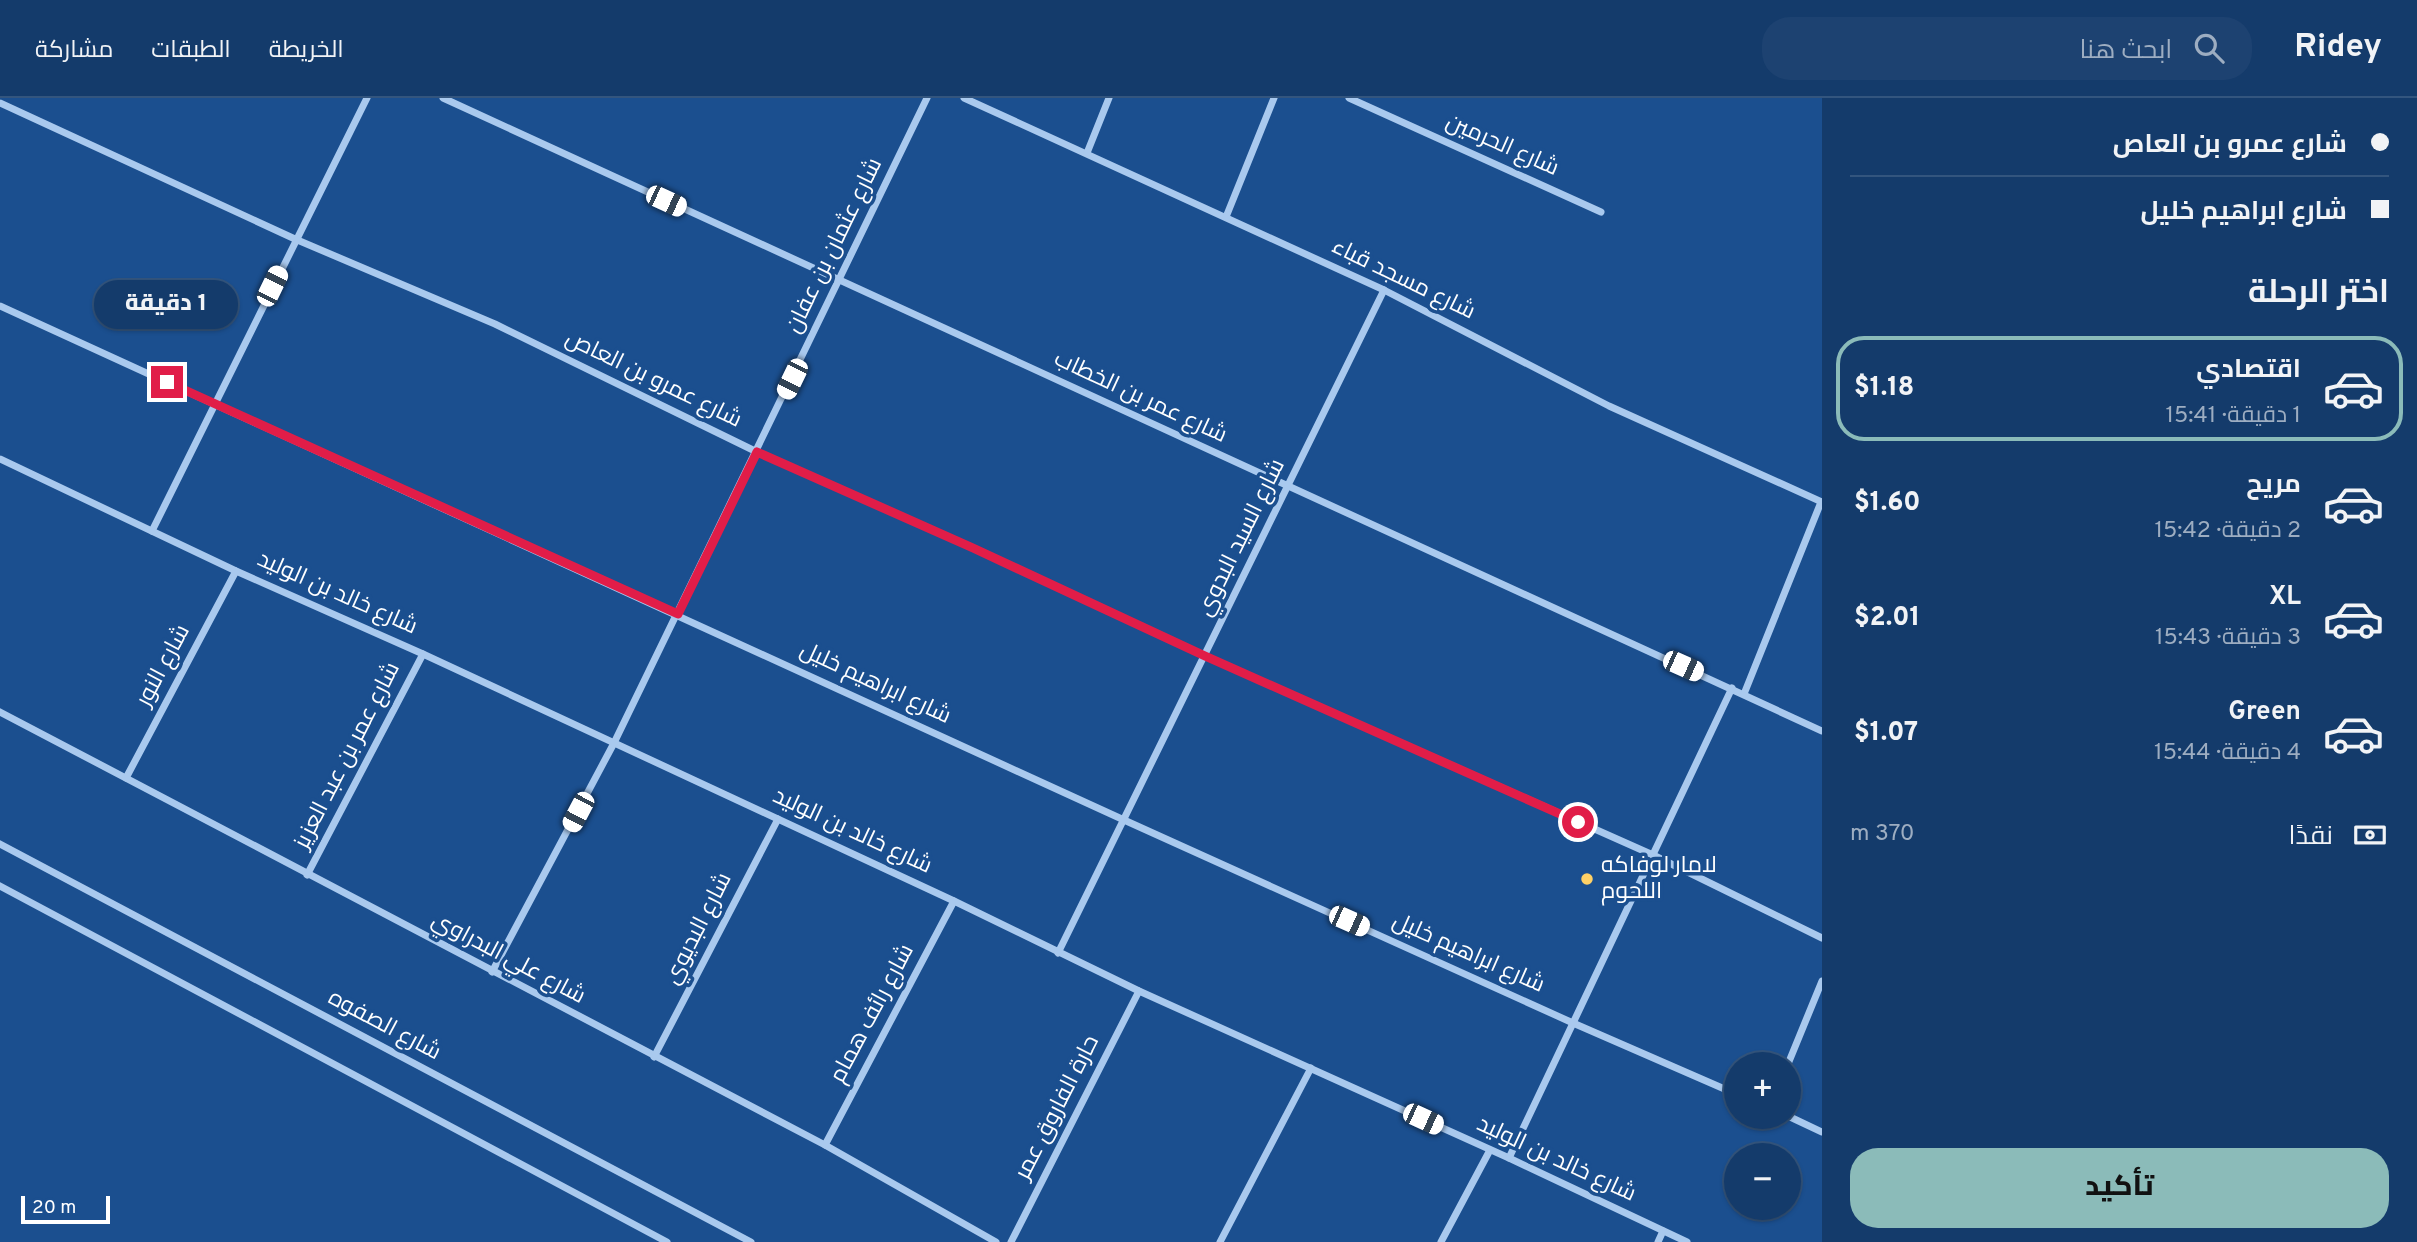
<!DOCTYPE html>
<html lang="ar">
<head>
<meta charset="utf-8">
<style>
	:root { --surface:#143b6b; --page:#1d4271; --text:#f1f3f6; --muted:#9dadc1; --line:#33557e; --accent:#8bbbb9 }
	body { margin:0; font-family:Overpass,Cairo,sans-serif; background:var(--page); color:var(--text); direction:rtl; height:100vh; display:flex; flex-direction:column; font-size:26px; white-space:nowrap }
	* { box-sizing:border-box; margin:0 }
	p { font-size:23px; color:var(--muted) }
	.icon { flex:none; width:38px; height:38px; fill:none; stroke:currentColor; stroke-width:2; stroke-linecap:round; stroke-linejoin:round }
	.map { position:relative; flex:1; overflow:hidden; direction:ltr }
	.panel { display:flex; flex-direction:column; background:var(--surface); width:595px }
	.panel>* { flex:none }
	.hud { display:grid; align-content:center; height:154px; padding:0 28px; background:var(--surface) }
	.buttons { position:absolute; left:1724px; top:954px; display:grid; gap:14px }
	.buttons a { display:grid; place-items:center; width:77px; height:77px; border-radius:50%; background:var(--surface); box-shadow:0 2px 5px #0004,0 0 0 2px var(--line); font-size:35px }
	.scale { position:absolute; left:21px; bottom:18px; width:89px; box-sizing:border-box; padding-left:7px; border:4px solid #fff; border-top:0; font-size:19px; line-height:24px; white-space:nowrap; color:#fff; -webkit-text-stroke:5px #1b4f8f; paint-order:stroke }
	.end { position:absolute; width:32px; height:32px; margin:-16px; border:9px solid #e11d48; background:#fff; box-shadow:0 0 0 4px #fff }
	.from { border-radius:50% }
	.bubble { position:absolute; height:49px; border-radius:24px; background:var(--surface); box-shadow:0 2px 5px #0004,0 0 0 2px var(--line); font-size:23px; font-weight:800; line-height:49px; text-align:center; direction:rtl }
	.car { position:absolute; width:21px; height:42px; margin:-21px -10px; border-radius:9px; box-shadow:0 0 5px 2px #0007; background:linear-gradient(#fff 24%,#345 0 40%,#fff 0 76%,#345 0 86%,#fff 0) }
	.hud b { display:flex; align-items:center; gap:24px; height:66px; font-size:26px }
	.hud b+b { border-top:2px solid var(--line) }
	.hud i { width:18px; height:18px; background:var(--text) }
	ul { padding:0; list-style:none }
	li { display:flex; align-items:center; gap:21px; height:105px; margin:0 14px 10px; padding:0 14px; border:4px solid transparent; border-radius:28px }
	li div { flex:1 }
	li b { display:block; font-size:26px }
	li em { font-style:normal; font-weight:800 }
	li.selected { border-color:var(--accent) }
	li>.icon { width:63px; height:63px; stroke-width:1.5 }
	h2 { padding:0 28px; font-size:32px; line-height:84px }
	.pay { display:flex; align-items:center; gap:18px; height:77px; padding:0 28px; font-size:26px }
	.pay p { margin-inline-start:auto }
	.primary-button { display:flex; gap:14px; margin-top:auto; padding:14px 28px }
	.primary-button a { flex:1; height:80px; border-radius:28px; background:var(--accent); color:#111; font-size:28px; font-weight:800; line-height:80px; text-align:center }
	header { display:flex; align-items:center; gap:42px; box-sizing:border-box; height:98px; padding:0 35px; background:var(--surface); border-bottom:2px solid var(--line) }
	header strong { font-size:33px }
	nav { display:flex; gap:38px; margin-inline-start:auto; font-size:24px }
	.search { width:490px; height:63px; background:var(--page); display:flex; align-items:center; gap:18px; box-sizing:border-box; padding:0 24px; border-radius:28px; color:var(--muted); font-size:26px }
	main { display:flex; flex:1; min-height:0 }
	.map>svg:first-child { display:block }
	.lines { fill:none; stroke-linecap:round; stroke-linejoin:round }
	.minor { stroke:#a9c9ee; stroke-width:7 }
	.route { stroke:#e11d48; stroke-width:9 }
	.poi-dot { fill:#ffd166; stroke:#1b4f8f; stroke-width:2.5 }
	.labels { text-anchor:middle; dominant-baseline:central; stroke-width:7; stroke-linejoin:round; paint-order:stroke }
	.street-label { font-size:23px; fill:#fff; stroke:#1b4f8f }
	.poi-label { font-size:23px; fill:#fff; stroke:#1b4f8f; text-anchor:start }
</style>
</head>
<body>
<header>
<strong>Ridey</strong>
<div class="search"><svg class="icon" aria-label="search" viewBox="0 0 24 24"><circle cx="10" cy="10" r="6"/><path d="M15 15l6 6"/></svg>ابحث هنا</div>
<nav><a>الخريطة</a><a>الطبقات</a><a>مشاركة</a></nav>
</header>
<main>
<section class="panel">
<div class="hud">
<b><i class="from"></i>شارع عمرو بن العاص</b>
<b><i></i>شارع ابراهيم خليل</b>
</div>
<h2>اختر الرحلة</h2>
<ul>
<li class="selected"><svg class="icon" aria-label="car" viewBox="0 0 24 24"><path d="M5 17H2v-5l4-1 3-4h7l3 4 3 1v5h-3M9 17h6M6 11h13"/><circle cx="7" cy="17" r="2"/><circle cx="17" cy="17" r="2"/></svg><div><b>اقتصادي</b><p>1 دقيقة · 15:41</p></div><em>$1.18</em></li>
<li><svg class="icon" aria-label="car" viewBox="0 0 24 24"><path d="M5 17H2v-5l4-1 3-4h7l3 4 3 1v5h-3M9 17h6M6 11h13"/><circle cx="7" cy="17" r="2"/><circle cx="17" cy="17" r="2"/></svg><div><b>مريح</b><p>2 دقيقة · 15:42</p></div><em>$1.60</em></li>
<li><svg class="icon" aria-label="car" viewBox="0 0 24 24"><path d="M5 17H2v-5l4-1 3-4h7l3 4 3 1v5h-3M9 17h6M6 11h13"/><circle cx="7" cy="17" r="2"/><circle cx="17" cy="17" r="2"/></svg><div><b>XL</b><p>3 دقيقة · 15:43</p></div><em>$2.01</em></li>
<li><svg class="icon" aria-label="car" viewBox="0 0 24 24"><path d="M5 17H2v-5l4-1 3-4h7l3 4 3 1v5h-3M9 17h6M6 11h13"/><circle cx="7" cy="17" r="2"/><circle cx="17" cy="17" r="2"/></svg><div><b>Green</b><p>4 دقيقة · 15:44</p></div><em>$1.07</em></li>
</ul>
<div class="pay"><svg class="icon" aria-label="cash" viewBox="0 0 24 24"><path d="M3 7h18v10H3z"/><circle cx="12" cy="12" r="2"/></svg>نقدًا<p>370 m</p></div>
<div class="primary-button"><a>تأكيد</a></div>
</section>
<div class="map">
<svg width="1822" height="1144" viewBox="0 0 1822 1144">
	<rect width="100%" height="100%" fill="#1b4f8f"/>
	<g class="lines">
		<g class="minor">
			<path d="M443 0 1822 633"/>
			<path d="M964 0 1384 192 1609 308 1822 404"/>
			<path d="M1349 0 1601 114"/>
			<path d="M0 5 295 141 495 226 757 354 973 450 1205 558 1653 757 1822 840"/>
			<path d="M1087 55 1109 0"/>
			<path d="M1226 119 1274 0"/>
			<path d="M0 208 1124 722 1573 925 1736 996"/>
			<path d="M0 361 236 473 423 556 954 803 1139 893 1509 1060 1687 1144"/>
			<path d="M152 433 367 0"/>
			<path d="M1744 596 1821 404"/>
			<path d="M0 614 825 1047 996 1144"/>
			<path d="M126 680 236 473"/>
			<path d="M0 746 751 1144"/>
			<path d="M307 777 423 556"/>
			<path d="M0 788 667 1144"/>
			<path d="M1058 855 1384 192"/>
			<path d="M492 874 614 645 927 0"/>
			<path d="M654 959 778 721"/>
			<path d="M1788 966 1822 883"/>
			<path d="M1788 1018 1822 1034"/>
			<path d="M825 1047 954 803"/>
			<path d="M1509 1060 1732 590"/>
			<path d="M1011 1144 1139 893"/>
			<path d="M1220 1144 1311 970"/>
			<path d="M1441 1144 1490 1052"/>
			<path d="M1658 1144 1663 1133"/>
		</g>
	</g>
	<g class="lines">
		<path class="route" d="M167 284 678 516 757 354 973 450 1205 558 1578 724"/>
	</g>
	<circle class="poi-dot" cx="1587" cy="781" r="7"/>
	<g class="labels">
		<g class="street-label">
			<text transform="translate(1502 48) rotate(24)">شارع الحرمين</text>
			<text transform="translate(835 148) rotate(-64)">شارع عثمان بن عفان</text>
			<text transform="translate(1403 182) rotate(26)">شارع مسجد قباء</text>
			<text transform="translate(653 282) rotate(26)">شارع عمرو بن العاص</text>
			<text transform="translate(1140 300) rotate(25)">شارع عمر بن الخطاب</text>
			<text transform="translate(1242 440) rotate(-64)">شارع السيد البدوي</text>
			<text transform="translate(337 496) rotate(24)">شارع خالد بن الوليد</text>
			<text transform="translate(164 568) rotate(-62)">شارع النور</text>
			<text transform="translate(875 586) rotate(25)">شارع ابراهيم خليل</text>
			<text transform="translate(348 658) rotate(-63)">شارع عمر بن عبد العزيز</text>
			<text transform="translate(852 734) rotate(25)">شارع خالد بن الوليد</text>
			<text transform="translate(699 831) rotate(-63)">شارع البديوي</text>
			<text transform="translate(1468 856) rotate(24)">شارع ابراهيم خليل</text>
			<text transform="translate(508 861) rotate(28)">شارع علي البدراوي</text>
			<text transform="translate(873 916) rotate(-62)">شارع رائف همام</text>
			<text transform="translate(384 928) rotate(28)">شارع الصفوه</text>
			<text transform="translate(1058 1010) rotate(-63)">حارة الفاروق عمر</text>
			<text transform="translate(1556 1062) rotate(25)">شارع خالد بن الوليد</text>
		</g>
		<g class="poi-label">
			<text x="1601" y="768">لامار لوفاكه<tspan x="1601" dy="26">اللحوم</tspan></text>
		</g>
	</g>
</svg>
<div class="buttons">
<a>+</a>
<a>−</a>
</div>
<div class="scale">20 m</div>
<i class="end from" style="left:1578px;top:724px"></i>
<i class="end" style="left:167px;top:284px"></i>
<div class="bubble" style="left:94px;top:182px;width:144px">1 دقيقة</div>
<i class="car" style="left:666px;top:103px;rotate:115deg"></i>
<i class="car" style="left:272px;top:188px;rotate:26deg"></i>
<i class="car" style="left:792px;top:281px;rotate:206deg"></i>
<i class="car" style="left:1683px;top:568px;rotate:114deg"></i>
<i class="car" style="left:578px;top:714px;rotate:208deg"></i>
<i class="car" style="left:1349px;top:823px;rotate:114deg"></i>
<i class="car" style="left:1423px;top:1021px;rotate:115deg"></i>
</div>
</main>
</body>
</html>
